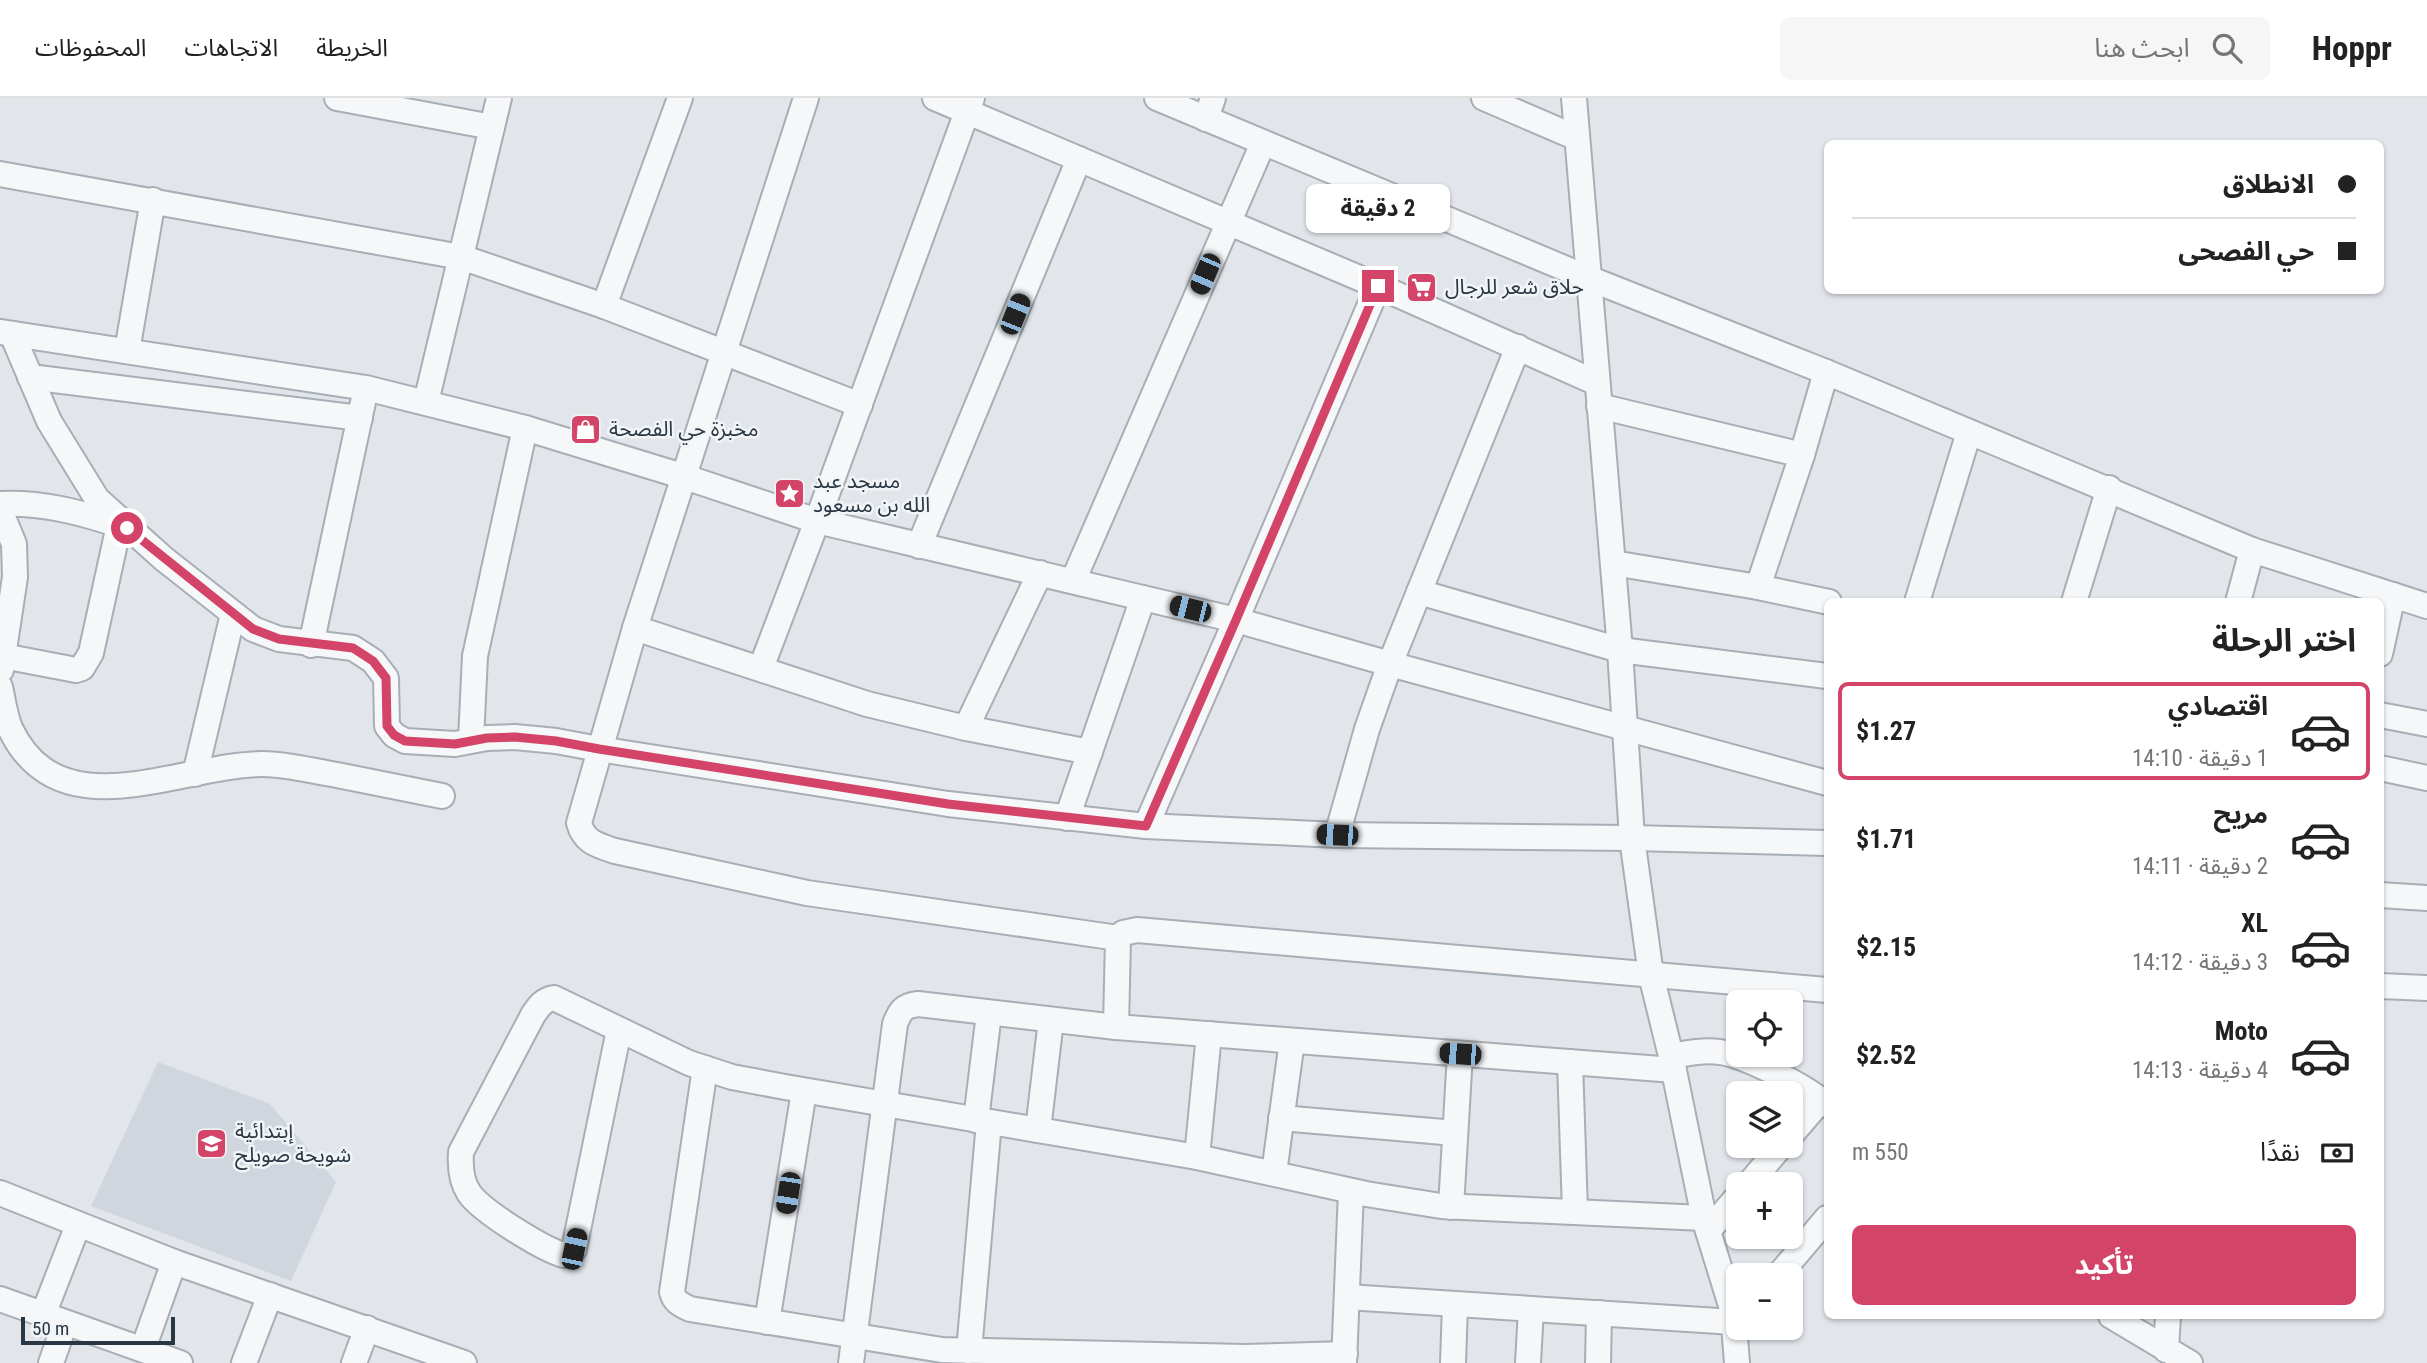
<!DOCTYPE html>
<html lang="ar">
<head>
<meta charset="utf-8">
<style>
	:root { --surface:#fff; --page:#f6f6f6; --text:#222; --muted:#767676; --line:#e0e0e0; --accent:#d34468 }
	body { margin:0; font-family:"Roboto Condensed","Noto Sans Arabic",sans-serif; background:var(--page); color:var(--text); direction:rtl; height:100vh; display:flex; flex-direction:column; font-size:26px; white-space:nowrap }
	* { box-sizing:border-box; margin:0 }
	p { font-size:23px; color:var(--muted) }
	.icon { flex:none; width:38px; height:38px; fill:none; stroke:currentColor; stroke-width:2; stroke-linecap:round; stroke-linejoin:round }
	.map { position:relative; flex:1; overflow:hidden; direction:ltr }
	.drawer { position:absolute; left:1824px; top:500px; width:560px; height:721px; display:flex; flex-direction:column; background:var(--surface); border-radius:10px; box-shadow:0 2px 5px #0004; direction:rtl }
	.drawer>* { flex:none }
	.banner { position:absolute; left:1824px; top:42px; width:560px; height:154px; border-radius:10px; box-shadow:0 2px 5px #0004; direction:rtl; display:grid; align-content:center; height:154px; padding:0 28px; background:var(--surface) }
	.fabs { position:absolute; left:1726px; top:892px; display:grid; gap:14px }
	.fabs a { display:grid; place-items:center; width:77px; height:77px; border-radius:10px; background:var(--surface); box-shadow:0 2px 5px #0004; font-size:35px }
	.scale { position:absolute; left:21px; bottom:18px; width:154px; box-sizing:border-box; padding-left:7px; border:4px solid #293643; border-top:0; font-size:19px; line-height:24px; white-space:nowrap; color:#293643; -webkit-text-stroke:5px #f2f5f8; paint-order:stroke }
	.end { position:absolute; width:32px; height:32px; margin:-16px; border:9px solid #d34468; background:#fff; box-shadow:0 0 0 4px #fff }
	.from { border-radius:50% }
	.bubble { position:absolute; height:49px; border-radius:10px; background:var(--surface); box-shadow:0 2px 5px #0004; font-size:23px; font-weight:700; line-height:49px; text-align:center; direction:rtl }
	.car { position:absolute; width:21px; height:42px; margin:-21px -10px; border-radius:9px; box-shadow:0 0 5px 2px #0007; background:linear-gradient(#222 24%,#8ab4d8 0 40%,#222 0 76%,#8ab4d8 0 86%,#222 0) }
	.banner b { display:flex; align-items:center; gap:24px; height:66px; font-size:26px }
	.banner b+b { border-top:2px solid var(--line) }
	.banner i { width:18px; height:18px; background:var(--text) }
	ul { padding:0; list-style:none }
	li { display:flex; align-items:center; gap:21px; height:98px; margin:0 14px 10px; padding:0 14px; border:4px solid transparent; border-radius:10px }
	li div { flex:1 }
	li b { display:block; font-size:26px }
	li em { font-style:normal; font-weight:700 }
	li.on { border-color:var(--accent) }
	li>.icon { width:63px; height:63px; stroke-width:1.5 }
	h2 { padding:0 28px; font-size:32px; line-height:84px }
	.pay { display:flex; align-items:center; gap:18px; height:77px; padding:0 28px; font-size:26px }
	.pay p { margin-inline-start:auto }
	.button { display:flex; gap:14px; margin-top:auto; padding:14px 28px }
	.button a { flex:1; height:80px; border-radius:10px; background:var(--accent); color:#fff; font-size:28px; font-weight:700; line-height:80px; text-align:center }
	header { display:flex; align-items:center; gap:42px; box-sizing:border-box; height:98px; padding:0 35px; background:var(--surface); border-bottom:2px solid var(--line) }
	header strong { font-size:33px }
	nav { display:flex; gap:38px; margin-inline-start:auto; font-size:24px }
	.search { width:490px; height:63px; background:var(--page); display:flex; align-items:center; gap:18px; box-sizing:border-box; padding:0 24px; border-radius:10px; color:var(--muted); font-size:26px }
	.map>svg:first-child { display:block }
	.built { fill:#d0d6dd }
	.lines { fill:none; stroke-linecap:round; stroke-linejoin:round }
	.street-casing { stroke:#a7aeb5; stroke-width:28 }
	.street { stroke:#f5f7f9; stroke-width:24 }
	.route { stroke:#d34468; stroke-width:9 }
	.labels { text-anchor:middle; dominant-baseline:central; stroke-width:5; stroke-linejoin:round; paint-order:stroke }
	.poi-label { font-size:21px; fill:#293643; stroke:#f2f5f8; text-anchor:start }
</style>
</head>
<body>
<header>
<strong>Hoppr</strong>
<div class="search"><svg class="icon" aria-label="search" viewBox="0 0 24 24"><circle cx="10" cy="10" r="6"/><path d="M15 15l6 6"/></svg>ابحث هنا</div>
<nav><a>الخريطة</a><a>الاتجاهات</a><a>المحفوظات</a></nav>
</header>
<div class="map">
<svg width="2427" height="1265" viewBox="0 0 2427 1265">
	<rect width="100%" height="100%" fill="#e2e6eb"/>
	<path class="built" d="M158 964 270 1006 336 1084 291 1183 91 1108Z"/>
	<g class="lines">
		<defs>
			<g id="street">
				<path d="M337 0 492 29"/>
				<path d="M806 0 635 530 579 725C584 744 597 747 615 753L807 795 1118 840 1123 835 1137 832 1827 892"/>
				<path d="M935 0 1378 188 1597 285"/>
				<path d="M1157 0 1588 180 1826 274 2252 452 2427 508"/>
				<path d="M1484 0 1577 40"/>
				<path d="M1574 0 1620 552 1632 740 1651 877 1671 958 1704 1120 1733 1214 1737 1265"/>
				<path d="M1206 21 1213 0"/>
				<path d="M0 76 461 159 604 208 860 307"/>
				<path d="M604 208 680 0"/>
				<path d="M1 234 366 290 525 330 682 378 817 423 1236 522 1390 566 1827 685"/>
				<path d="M12 236 49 323 97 401 164 461 253 531 279 541 353 550 373 563 386 580 387 628 394 637 405 643 455 646 487 640 515 639 556 643 599 651 948 706 1146 728 1337 737 1632 740 1827 745"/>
				<path d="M127 253 153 102"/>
				<path d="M30 279 360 320"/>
				<path d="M426 304 499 0"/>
				<path d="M1599 308 1802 357"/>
				<path d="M0 406C41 404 80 414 119 427"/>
				<path d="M0 412 14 446 15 479 1 572"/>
				<path d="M919 448 1079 61"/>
				<path d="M1613 465 1758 489 1829 504"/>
				<path d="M1073 483 1263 45"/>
				<path d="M1758 489 1802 357 1826 274"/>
				<path d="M1419 494 1620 552 1827 578"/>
				<path d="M1917 504 1969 334"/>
				<path d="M2074 504 2109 390"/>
				<path d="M2238 504 2252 452"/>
				<path d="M635 530 867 606 966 630 1090 654"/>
				<path d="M311 547 363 304"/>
				<path d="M2380 556 2393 497"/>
				<path d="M3 558 76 572 82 570 91 555 119 427"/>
				<path d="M761 570 817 423 972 0"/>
				<path d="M0 589C3 602 5 618 10 630 59 735 180 666 263 666 287 666 312 673 337 677 372 684 407 691 442 698"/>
				<path d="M2380 617 2427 626"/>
				<path d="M966 630 1040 475"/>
				<path d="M471 642 475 558 525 330"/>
				<path d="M2380 670 2427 680"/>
				<path d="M195 676 233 516"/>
				<path d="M1067 720 1143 500"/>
				<path d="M1146 728 1236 522 1378 188"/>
				<path d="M1337 737 1367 631 1390 566 1518 249"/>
				<path d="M2380 797 2427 800"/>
				<path d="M2380 888 2427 890"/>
				<path d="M1116 929 1118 840"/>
				<path d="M619 932 574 1151 564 1157C544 1152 481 1113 469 1095 461 1083 460 1068 461 1054L533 917C539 908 543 902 554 900L689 965 732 979 785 989 1197 1059 1366 1096 1441 1108 1704 1120"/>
				<path d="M1671 958C1688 955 1703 952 1720 954 1747 958 1806 989 1827 1007"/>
				<path d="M1570 964 1575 1114"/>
				<path d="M705 970 672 1194C674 1204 682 1207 690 1211L942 1252 1245 1259 1345 1256"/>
				<path d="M1281 1020 1455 1035"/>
				<path d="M976 1022 989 915"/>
				<path d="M1038 1032 1051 922"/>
				<path d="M1790 1038 1821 1002"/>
				<path d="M1197 1059 1209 936"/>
				<path d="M1274 1075 1292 943"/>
				<path d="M1748 1087 1781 1048"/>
				<path d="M0 1095 174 1164 464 1265"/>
				<path d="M1451 1109 1460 956"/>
				<path d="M1708 1133 1738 1098"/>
				<path d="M1778 1178 1827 1120"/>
				<path d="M1347 1199 1734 1224"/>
				<path d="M0 1201 180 1265"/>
				<path d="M43 1217 78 1127"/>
				<path d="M2111 1218 2190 1265"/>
				<path d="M767 1224 804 993"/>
				<path d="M143 1251 174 1164"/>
				<path d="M2166 1252 2168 1218"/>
				<path d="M969 1253 989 1024"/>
				<path d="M51 1265 65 1225"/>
				<path d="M244 1265 270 1197"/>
				<path d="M354 1265 367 1230"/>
				<path d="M851 1265 895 926C900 913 903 908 918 906L1116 929 1674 972"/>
				<path d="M1344 1265 1351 1093"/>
				<path d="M1453 1265 1455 1207"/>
				<path d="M1528 1265 1531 1211"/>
				<path d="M1598 1265 1599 1215"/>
			</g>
		</defs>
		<use href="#street" class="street-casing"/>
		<use href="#street" class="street"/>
	</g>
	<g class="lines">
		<path class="route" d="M127 430 253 531 279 541 353 550 373 563 386 580 387 628 394 637 405 643 455 646 487 640 515 639 556 643 599 651 948 706 1146 728 1236 522 1378 188"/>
	</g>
	<defs>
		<symbol id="supermarket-square" viewBox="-11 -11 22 22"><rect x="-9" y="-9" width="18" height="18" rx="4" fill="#d34468" stroke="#f2f5f8"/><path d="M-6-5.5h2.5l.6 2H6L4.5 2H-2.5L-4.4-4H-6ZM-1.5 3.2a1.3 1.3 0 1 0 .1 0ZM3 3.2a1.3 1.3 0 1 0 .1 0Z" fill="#fff"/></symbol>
		<symbol id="shop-square" viewBox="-11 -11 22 22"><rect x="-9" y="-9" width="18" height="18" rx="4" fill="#d34468" stroke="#f2f5f8"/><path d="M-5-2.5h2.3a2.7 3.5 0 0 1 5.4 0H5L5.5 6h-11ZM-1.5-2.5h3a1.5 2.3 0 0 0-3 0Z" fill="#fff"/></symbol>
		<symbol id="sight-square" viewBox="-11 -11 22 22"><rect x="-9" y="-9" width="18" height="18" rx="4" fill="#d34468" stroke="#f2f5f8"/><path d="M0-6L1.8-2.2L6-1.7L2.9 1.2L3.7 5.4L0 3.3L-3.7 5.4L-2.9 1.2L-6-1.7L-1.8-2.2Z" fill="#fff"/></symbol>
		<symbol id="school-square" viewBox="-11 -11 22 22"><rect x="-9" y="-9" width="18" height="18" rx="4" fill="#d34468" stroke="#f2f5f8"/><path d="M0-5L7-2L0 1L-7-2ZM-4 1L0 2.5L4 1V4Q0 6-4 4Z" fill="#fff"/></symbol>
	</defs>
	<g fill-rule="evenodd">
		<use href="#supermarket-square" x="1404" y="172" width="35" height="35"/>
		<use href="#shop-square" x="568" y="314" width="35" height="35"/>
		<use href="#sight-square" x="772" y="378" width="35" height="35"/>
		<use href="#school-square" x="194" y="1028" width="35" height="35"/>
	</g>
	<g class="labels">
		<g class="poi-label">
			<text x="1445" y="189">حلاق شعر للرجال</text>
			<text x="609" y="331">مخبزة حي الفصحة</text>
			<text x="813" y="383">مسجد عبد<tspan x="813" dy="24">الله بن مسعود</tspan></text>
			<text x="235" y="1033">إبتدائية<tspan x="235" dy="24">شويحة صويلح</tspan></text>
		</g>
	</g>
</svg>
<div class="fabs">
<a><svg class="icon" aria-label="locate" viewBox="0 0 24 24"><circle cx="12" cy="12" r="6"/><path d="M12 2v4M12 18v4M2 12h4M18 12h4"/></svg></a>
<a><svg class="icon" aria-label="layers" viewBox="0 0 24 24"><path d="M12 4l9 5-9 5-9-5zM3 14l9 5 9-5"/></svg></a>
<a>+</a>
<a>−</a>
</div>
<div class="scale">50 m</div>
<i class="end from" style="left:127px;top:430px"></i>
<i class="end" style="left:1378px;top:188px"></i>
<div class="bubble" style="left:1306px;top:86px;width:144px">2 دقيقة</div>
<i class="car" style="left:1205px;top:176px;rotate:203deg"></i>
<i class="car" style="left:1015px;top:216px;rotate:22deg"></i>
<i class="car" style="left:1190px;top:511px;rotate:284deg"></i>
<i class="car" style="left:1337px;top:737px;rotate:272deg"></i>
<i class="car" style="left:1460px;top:956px;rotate:274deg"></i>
<i class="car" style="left:788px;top:1095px;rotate:189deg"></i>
<i class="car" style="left:574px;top:1151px;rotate:12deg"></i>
<div class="banner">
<b><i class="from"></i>الانطلاق</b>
<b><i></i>حي الفصحى</b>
</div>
<section class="drawer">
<h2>اختر الرحلة</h2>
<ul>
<li class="on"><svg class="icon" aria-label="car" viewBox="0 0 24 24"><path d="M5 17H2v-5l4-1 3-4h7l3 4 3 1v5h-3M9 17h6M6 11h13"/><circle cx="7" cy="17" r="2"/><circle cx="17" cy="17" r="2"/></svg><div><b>اقتصادي</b><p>1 دقيقة · 14:10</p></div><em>$1.27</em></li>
<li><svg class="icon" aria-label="car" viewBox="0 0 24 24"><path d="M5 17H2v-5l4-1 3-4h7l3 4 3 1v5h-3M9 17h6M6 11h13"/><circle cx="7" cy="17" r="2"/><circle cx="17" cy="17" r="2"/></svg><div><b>مريح</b><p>2 دقيقة · 14:11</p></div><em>$1.71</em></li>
<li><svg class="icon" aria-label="car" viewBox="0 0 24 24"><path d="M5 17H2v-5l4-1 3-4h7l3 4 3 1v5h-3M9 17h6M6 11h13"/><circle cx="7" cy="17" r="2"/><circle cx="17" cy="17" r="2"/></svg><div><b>XL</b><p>3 دقيقة · 14:12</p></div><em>$2.15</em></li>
<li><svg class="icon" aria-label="car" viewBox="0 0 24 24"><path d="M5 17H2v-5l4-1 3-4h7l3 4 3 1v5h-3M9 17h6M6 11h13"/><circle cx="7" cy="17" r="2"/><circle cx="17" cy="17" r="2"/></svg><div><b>Moto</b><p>4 دقيقة · 14:13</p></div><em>$2.52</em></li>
</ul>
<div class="pay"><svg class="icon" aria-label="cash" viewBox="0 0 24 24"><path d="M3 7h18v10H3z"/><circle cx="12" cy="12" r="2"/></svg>نقدًا<p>550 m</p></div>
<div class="button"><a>تأكيد</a></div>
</section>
</div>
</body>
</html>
